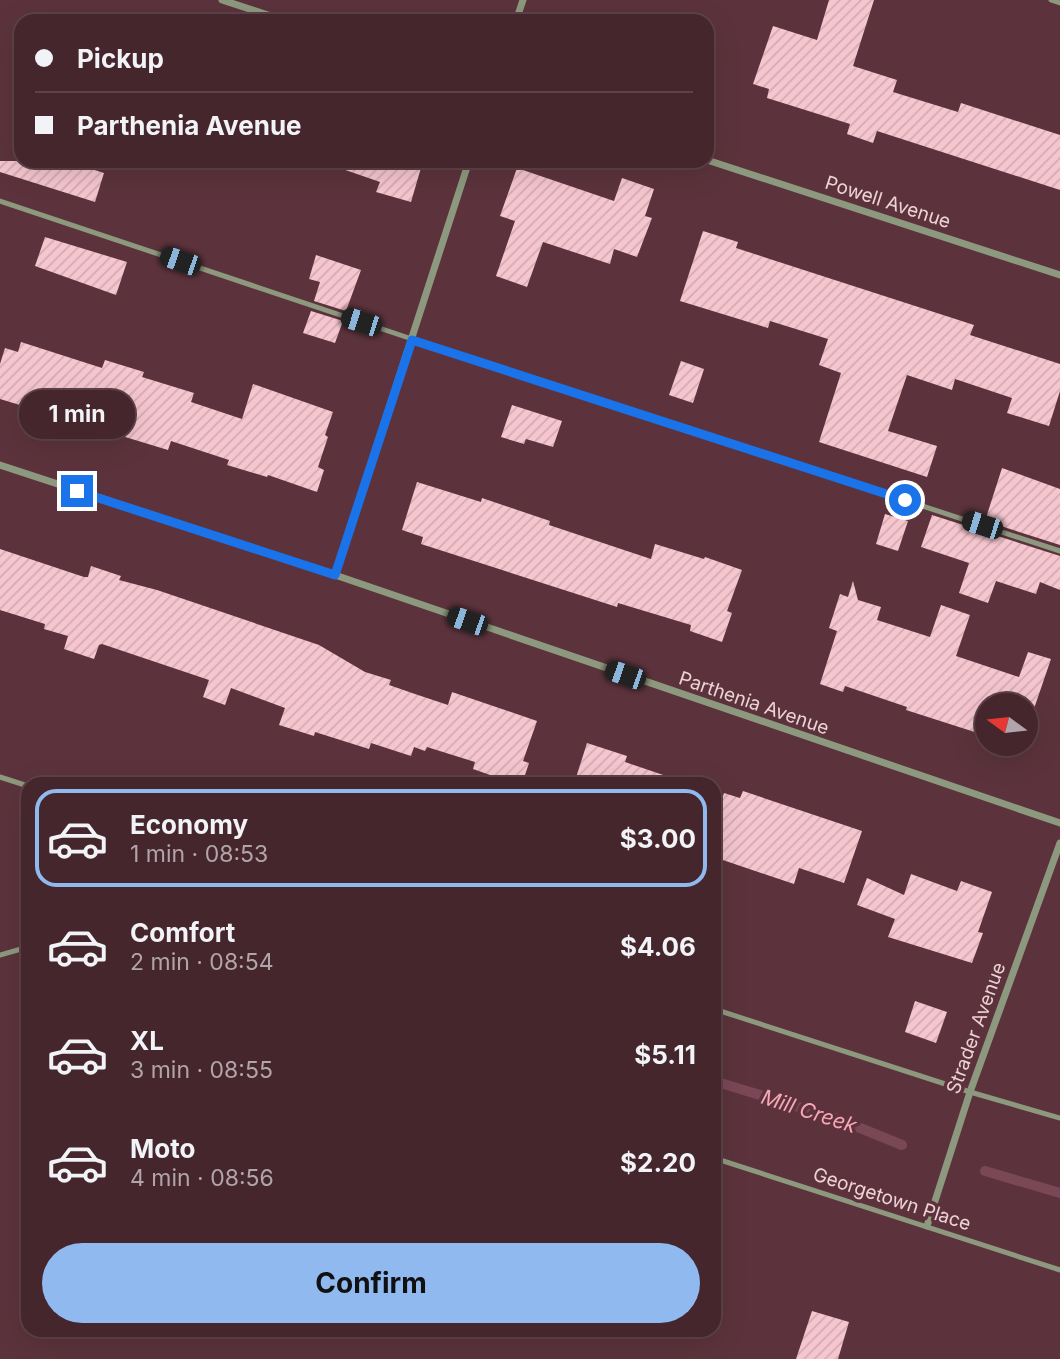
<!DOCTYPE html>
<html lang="en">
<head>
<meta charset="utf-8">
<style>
	:root { --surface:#45262d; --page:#4f3239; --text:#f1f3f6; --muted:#b0a5aa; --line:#5d4349; --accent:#90b9f0 }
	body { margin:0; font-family:Inter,sans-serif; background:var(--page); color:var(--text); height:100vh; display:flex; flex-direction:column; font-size:26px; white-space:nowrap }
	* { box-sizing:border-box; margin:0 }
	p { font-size:23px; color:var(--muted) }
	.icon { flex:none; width:38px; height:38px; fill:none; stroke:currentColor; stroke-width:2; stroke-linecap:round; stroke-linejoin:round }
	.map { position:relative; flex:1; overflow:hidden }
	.side { position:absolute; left:21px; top:777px; width:700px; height:560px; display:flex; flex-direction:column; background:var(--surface); border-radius:21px; box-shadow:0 7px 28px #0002,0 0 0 2px var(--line) }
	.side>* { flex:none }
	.guide { position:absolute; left:14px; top:14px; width:700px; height:154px; border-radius:21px; box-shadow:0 7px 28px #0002,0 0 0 2px var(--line); display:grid; align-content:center; height:154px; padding:0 21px; background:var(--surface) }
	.needle { width:46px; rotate:285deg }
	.tools { position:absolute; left:975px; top:693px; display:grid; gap:14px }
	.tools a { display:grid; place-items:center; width:63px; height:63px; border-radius:50%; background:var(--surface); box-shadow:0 7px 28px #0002,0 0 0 2px var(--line); font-size:35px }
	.end { position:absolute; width:32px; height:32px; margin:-16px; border:9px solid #1a73e8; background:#fff; box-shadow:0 0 0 4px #fff }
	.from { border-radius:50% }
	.bubble { position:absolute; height:49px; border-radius:24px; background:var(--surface); box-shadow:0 7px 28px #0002,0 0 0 2px var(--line); font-size:23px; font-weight:700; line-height:49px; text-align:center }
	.car { position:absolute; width:21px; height:42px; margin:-21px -10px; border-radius:9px; box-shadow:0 0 5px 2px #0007; background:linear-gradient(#222 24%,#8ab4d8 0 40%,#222 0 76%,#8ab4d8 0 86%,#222 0) }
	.guide b { display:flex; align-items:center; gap:24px; height:66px; font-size:26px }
	.guide b+b { border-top:2px solid var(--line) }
	.guide i { width:18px; height:18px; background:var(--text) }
	ul { padding:12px 0 0; list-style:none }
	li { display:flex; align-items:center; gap:21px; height:98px; margin:0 14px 10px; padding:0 7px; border:4px solid transparent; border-radius:21px }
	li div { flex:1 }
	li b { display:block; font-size:26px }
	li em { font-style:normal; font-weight:700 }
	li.current { border-color:var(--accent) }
	li>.icon { width:63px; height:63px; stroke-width:1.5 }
	.action { display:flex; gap:14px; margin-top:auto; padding:14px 21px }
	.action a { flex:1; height:80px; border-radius:42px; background:var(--accent); color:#111; font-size:28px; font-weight:700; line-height:80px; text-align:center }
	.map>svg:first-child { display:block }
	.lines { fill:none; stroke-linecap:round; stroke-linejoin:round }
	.stream { stroke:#7a4756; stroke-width:10 }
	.building { fill:url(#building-hatch) }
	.service { stroke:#8d997e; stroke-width:5 }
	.minor { stroke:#8d997e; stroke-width:7 }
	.route { stroke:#1a73e8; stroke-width:9 }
	.labels { text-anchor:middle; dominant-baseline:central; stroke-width:7; stroke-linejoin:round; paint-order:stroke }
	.street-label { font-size:19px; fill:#edd2d6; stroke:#5c333c }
	.water-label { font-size:21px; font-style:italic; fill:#f8a7b7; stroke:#5c333c }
</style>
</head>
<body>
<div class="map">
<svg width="1060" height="1359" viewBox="0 0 1060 1359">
	<defs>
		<pattern id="building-hatch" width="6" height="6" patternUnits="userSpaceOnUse" patternTransform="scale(1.75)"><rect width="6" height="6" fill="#f6c6cf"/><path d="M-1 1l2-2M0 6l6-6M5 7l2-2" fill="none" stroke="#d3abb2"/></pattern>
	</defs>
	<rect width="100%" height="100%" fill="#5c333c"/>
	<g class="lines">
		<g class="stream">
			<path d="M26 865 28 866"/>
			<path d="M714 1081 838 1119 902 1145"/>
			<path d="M985 1171 1060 1193"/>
		</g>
	</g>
	<g class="building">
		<path d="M829 0H874L853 66 897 80 893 92 958 112 961 103 1060 135V190L877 131 873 143 847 134 850 124 767 98 769 89 753 84 773 26 817 40Z"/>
		<path d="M0 161H66L104 173 95 202 0 172Z"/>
		<path d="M331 161H423L411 202 376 192 380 182 331 165Z"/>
		<path d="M517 168 614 201 622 178 654 189 645 216 652 218 637 257 614 249 610 264 543 242 527 287 496 276 515 221 500 216Z"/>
		<path d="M703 231 738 242 736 248 974 325 970 335 1060 364V391L1049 426 1007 413 1012 398 955 379 952 390 907 375 888 431 937 446 927 477 819 442 841 373 819 365 828 339 770 321 768 328 680 301Z"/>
		<path d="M45 237 127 262 116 295 35 266Z"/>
		<path d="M316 255 361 270 346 311 314 301 320 282 309 279Z"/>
		<path d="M311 311 343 321 335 343 303 333Z"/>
		<path d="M21 342 102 368 105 360 144 372 142 377 194 393 191 402 242 419 253 384 333 412 325 435 328 437 318 467 324 470 317 492 268 475 267 477 227 465 229 460 171 441 168 450 0 399V364L5 348 18 352Z"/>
		<path d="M681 361 704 369 693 403 669 395Z"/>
		<path d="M512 405 562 421 553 447 526 439 524 444 501 437Z"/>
		<path d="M1002 468 1060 489V545L985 521Z"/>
		<path d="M417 482 481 502 482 498 550 521 549 525 651 559 655 544 704 559 705 557 742 570 727 611 732 613 722 642 690 631 691 625 618 603 617 607 421 544 423 537 402 530Z"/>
		<path d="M885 514 908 521 898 551 876 544Z"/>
		<path d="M932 515 1060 556V590L1040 582 1036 594 996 581 988 603 959 593 969 563 921 547Z"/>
		<path d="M0 549 84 577H88L91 566 121 576 119 580 157 590 319 645 365 672 391 680 389 685 415 694 448 705 452 692 537 721 523 761 529 763 522 784H516L473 769 475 762 427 747 425 751 414 747 411 756 371 743 369 749 315 732 314 736 279 725 285 708 231 688 225 705 203 697 209 680 102 644 99 645 94 659 64 649 68 636 44 629 45 624 0 610Z"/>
		<path d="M853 581 858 600 881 607 877 620 930 637 941 605 970 615 956 656 1019 677 1028 652 1051 659 1026 732V705H987V736L906 710 907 707 845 686 843 692 820 684 837 631 829 628 840 594 848 597Z"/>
		<path d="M587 743 627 756 625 762 678 780 677 784H574Z"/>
		<path d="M743 791 862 831 844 883 799 868 794 884 714 857V792L723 796 724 793 740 798Z"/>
		<path d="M911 874 957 891 961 881 992 892 978 932 983 933 972 963 888 937 895 919 857 905 867 878 904 895Z"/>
		<path d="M915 1001 947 1012 936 1043 905 1032Z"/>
		<path d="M812 1311 849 1322 838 1359H796Z"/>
	</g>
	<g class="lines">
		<g class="service">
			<path d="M1051 0 1060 3"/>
			<path d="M0 201 412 339 1060 551"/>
			<path d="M0 777 28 786"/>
			<path d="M0 955 28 947"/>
			<path d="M714 1009 970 1092 1060 1118"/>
			<path d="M714 1158 1060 1270"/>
		</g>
		<g class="minor">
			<path d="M222 0 286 21"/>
			<path d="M516 21 523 0"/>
			<path d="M707 160 1060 275"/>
			<path d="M0 465 335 575 1060 823"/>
			<path d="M335 575 469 161"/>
			<path d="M927 1226 970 1092 1060 843"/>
		</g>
	</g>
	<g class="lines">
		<path class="route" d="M77 491 335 575 412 340 905 500"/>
	</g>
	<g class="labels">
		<g class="street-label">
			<text transform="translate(888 202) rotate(18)">Powell Avenue</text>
			<text transform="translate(754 703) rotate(19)">Parthenia Avenue</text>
			<text transform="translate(976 1028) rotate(-70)">Strader Avenue</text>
			<text transform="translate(892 1199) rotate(18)">Georgetown Place</text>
		</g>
		<g class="water-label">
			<text transform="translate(809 1111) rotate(18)">Mill Creek</text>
		</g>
	</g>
</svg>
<div class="tools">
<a><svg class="needle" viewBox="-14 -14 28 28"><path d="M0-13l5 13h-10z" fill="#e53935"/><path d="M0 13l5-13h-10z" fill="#b0a5aa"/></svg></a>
</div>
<i class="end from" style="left:905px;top:500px"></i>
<i class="end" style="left:77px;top:491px"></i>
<div class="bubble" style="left:19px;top:390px;width:116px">1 min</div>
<i class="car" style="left:180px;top:261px;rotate:289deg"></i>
<i class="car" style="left:361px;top:322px;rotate:288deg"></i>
<i class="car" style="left:982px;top:525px;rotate:288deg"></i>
<i class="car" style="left:467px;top:621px;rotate:289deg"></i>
<i class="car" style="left:625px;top:675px;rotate:289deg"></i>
<div class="guide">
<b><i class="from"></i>Pickup</b>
<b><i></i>Parthenia Avenue</b>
</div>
<section class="side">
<ul>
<li class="current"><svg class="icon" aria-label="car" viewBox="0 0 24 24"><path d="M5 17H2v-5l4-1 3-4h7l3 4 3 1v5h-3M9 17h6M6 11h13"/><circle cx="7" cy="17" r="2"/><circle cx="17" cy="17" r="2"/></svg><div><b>Economy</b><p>1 min · 08:53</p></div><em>$3.00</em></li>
<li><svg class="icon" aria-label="car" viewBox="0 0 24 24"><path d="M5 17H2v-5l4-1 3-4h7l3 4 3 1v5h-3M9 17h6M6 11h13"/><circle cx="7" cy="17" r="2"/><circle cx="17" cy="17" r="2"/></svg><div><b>Comfort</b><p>2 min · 08:54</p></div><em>$4.06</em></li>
<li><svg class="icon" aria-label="car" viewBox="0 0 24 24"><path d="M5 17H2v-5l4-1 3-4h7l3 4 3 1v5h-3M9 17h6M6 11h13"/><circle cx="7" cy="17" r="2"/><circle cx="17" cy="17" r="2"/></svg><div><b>XL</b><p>3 min · 08:55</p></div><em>$5.11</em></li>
<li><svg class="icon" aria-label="car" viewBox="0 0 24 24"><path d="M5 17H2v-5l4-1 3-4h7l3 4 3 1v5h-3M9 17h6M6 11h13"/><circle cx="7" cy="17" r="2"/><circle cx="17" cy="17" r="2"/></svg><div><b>Moto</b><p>4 min · 08:56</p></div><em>$2.20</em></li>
</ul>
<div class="action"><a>Confirm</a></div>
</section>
</div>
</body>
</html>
